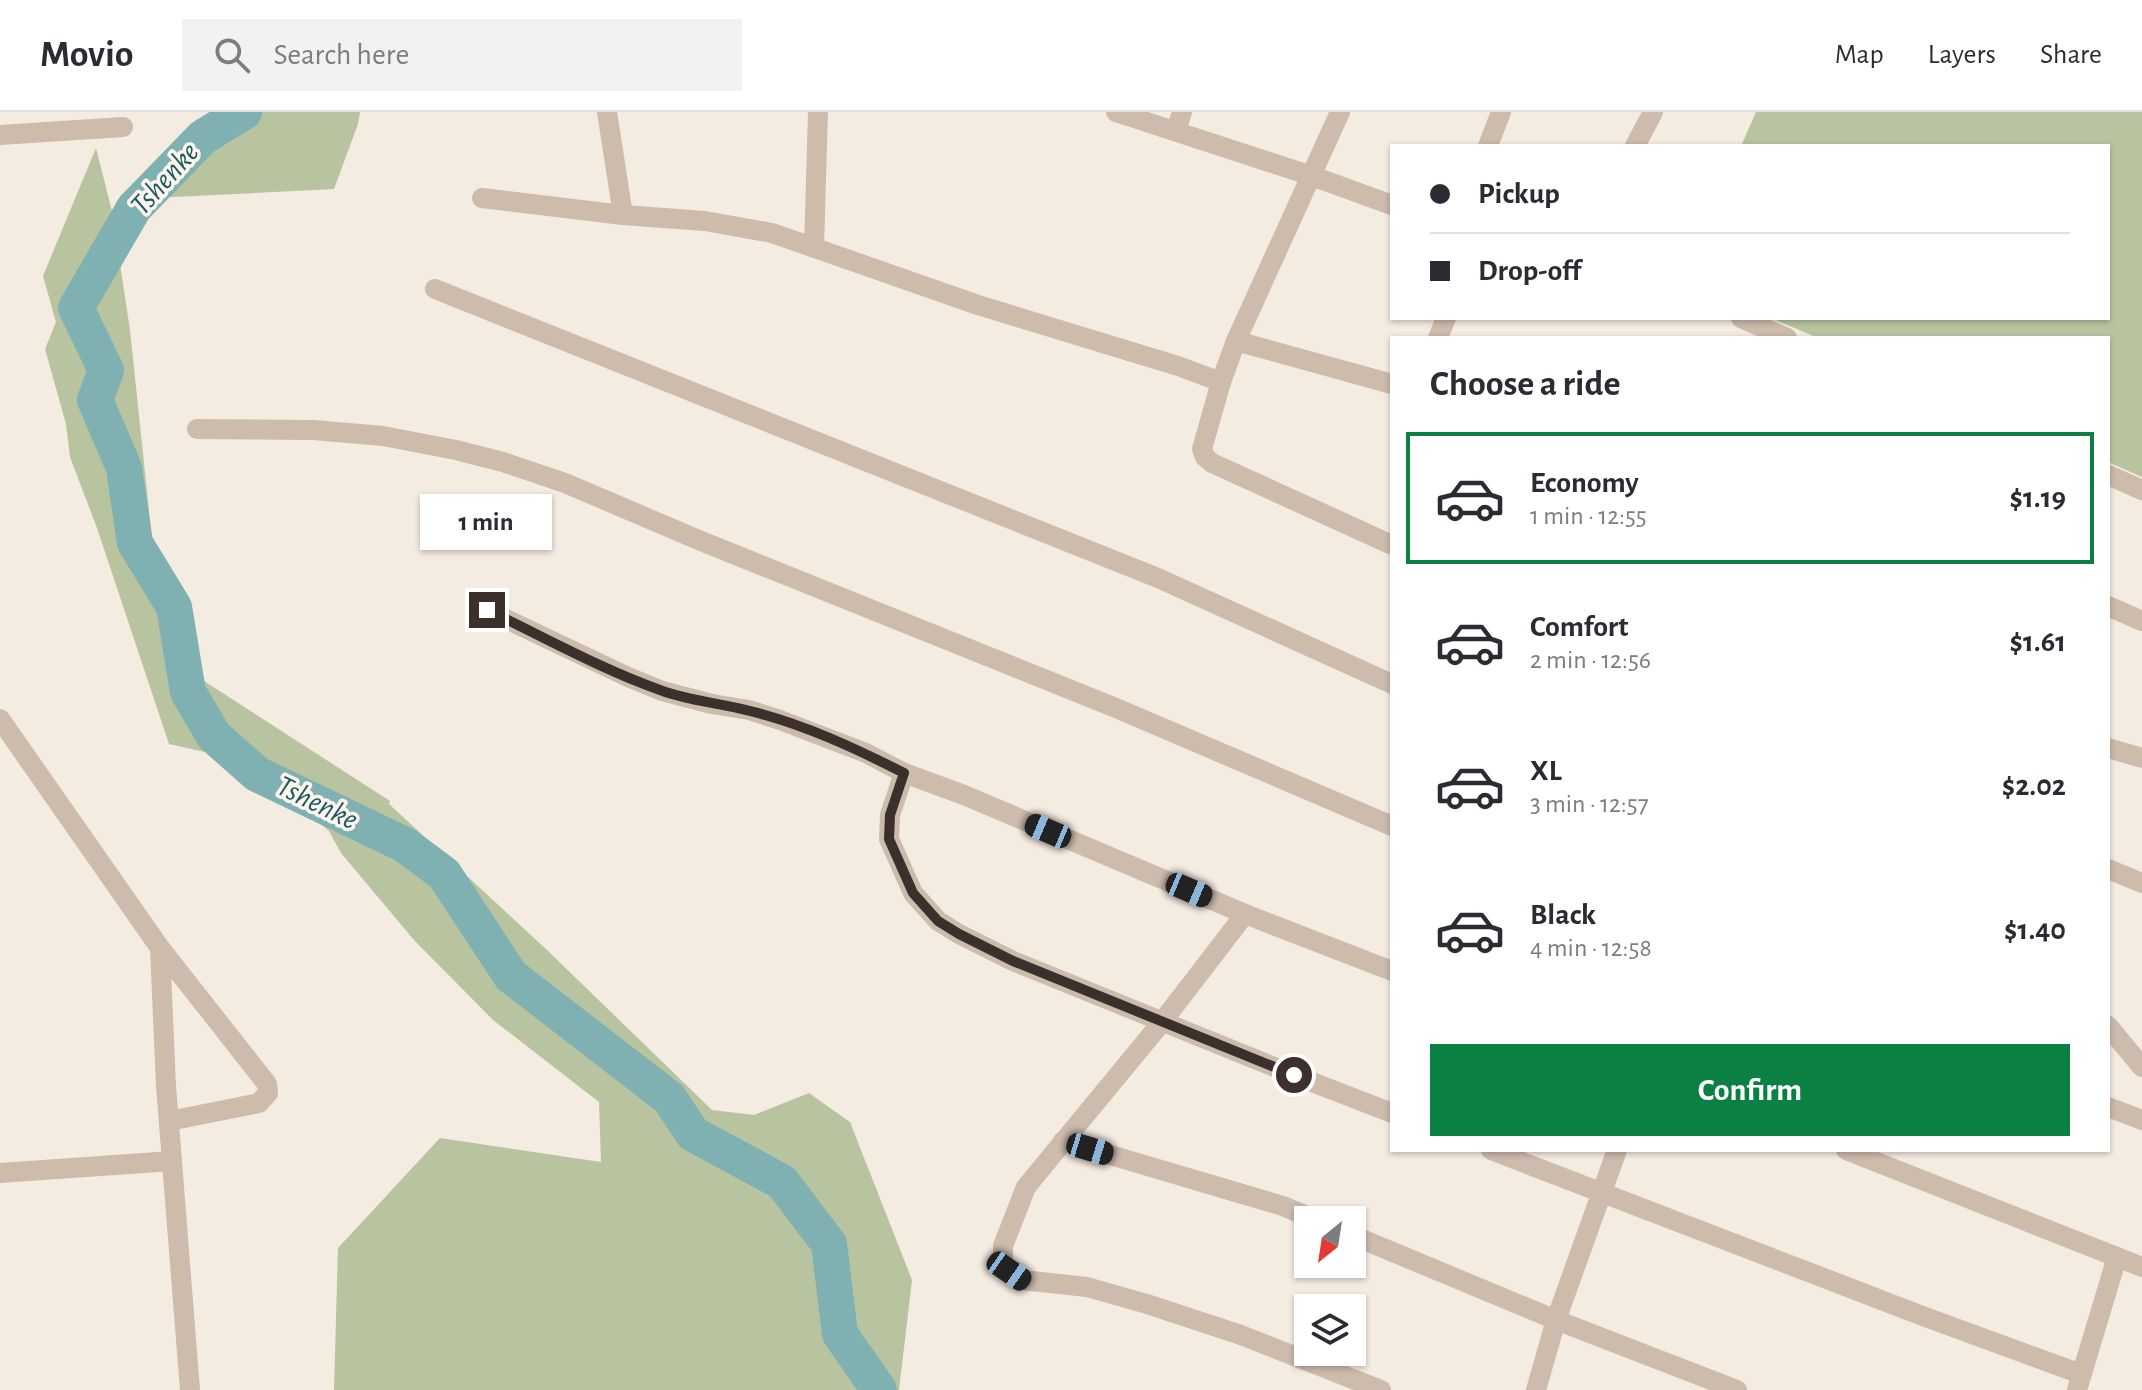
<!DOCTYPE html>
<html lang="en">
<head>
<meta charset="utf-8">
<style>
	:root { --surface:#fff; --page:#f2f2f3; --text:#2b2b33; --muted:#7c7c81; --line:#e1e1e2; --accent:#0b8043 }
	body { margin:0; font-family:"Alegreya Sans",sans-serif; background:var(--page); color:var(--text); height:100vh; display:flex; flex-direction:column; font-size:30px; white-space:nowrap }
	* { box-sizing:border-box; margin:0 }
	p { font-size:26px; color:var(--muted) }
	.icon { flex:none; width:44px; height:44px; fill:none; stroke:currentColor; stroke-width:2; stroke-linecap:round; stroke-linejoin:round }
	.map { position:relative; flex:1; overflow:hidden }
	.sheet { position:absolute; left:1390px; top:224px; width:720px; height:816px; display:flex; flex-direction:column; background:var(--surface); border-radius:0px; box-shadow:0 2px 6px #0004 }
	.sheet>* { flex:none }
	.top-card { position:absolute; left:1390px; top:32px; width:720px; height:176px; border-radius:0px; box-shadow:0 2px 6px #0004; display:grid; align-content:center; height:176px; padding:0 40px; background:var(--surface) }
	.needle { width:52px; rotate:210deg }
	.fabs { position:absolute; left:1294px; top:1094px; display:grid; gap:16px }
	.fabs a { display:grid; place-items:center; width:72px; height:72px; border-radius:0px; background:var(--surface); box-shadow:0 2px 6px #0004; font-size:40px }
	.end { position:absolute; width:36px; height:36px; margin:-18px; border:10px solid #3b302b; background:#fff; box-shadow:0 0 0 4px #fff }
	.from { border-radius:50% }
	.bubble { position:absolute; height:56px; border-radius:0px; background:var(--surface); box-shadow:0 2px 6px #0004; font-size:26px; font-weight:700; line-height:56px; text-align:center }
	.car { position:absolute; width:24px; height:48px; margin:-24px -12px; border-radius:10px; box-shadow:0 0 6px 2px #0007; background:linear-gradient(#222 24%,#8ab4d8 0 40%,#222 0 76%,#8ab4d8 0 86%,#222 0) }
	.top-card b { display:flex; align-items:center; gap:28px; height:76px; font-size:30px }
	.top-card b+b { border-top:2px solid var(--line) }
	.top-card i { width:20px; height:20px; background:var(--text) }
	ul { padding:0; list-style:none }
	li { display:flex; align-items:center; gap:24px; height:132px; margin:0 16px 12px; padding:0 24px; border:4px solid transparent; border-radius:0px }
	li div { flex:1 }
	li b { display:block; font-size:30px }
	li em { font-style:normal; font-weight:700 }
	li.active { border-color:var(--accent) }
	li>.icon { width:72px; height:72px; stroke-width:1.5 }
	h2 { padding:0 40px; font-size:36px; line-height:96px }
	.primary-button { display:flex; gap:16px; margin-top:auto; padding:16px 40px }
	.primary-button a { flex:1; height:92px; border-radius:0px; background:var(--accent); color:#fff; font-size:32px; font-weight:700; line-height:92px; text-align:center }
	header { display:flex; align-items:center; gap:48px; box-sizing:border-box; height:112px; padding:0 40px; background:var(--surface); border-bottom:2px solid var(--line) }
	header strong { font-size:38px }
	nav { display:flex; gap:44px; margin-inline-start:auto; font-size:28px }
	.search { width:560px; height:72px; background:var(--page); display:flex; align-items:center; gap:20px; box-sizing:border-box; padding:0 28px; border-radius:0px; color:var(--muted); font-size:30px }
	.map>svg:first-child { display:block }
	.green { fill:#b8c4a0 }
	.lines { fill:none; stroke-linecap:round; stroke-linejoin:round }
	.river { stroke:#7fb0b2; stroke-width:36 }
	.minor { stroke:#cdbbac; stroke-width:20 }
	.route { stroke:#3b302b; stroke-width:10 }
	.labels { text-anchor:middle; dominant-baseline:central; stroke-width:7; stroke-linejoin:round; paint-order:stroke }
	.water-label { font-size:30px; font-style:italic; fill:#1f5a5e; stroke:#fbf5ee }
</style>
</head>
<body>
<header>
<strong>Movio</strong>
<div class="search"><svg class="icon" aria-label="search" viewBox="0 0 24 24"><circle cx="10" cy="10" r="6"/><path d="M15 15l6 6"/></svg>Search here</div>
<nav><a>Map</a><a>Layers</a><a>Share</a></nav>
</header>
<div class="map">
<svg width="2142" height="1278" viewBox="0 0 2142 1278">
	<rect width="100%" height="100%" fill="#f4ebe1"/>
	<g class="green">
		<path d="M224 0H360L358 12 334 77 153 86 157 56 215 33Z"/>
		<path d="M1756 0H2142V365L2108 350V226H1818L1771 206H2108V34H1741Z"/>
		<path d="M96 36 112 99 130 218 159 494 190 560 390 689 389 692 547 838 712 998 754 1003 809 981 850 1010 912 1168 899 1278H334L338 1136 440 1026 601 1050 599 990 493 908 414 828 341 741 329 719 309 702 223 644 169 632 97 416 70 345 66 312 45 237 56 210 43 164Z"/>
	</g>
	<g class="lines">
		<path class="river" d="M244 0 203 25 134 96 76 196 106 258 95 288 124 356 135 431 174 495 188 580 214 624 257 662 405 733 444 762 511 864 669 986 693 1022 782 1070 829 1132 840 1222 879 1278"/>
		<g class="minor">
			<path d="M607 0 623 103"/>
			<path d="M1116 0 1312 64 1392 93"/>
			<path d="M1176 19 1182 0"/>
			<path d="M0 23 123 15"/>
			<path d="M1488 34 1501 0"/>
			<path d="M1635 34 1653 0"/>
			<path d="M482 86 623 103 705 109 772 121 978 193 1178 254 1221 270 1202 337 1205 345 1212 351 1392 433"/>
			<path d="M814 136 818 0"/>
			<path d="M435 177 1158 466 1392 572"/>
			<path d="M1741 206 1787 226"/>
			<path d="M1438 226 1446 206"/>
			<path d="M1236 229 1392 272"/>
			<path d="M1221 270 1236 229 1340 0"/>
			<path d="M197 317 313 318 383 324 456 338 503 350 565 371 701 429 1116 596 1392 714"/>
			<path d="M2108 363 2142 378"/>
			<path d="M2108 494 2142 509"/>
			<path d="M487 498 628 565 662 579 712 592 749 598 780 608 866 641 904 661 964 683 1245 802 1392 859"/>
			<path d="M0 607 160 836 267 972 268 981 259 991 169 1009"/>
			<path d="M2108 636 2142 646"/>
			<path d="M904 661 890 703 889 727 913 781 938 809 959 822 1013 849 1294 963 1392 1001"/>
			<path d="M2108 757 2142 771"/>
			<path d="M1245 802 1162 910 1026 1075 1003 1134V1150L1009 1159 1022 1168 1087 1175 1147 1192 1241 1223 1381 1278"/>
			<path d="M160 836 166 974 190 1278"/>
			<path d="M2108 914 2142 955"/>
			<path d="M2108 995 2142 1008"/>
			<path d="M1063 1029 1283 1094 1316 1108"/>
			<path d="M1491 1038 1920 1203 2081 1262"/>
			<path d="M1846 1038 2142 1155"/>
			<path d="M0 1061 172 1049"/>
			<path d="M1352 1123 1556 1208 1737 1278"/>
			<path d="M1536 1278 1556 1208 1617 1038"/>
			<path d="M2077 1278 2117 1145"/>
		</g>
	</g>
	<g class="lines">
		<path class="route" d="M487 498C544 525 601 557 660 578 689 589 720 591 750 599 803 612 855 636 904 661L890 703 889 727 913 781 938 809 959 822 1013 849 1294 963"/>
	</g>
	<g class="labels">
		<g class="water-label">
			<text transform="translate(165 67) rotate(-48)">Tshenke</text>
			<text transform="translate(317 691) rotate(26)">Tshenke</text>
		</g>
	</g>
</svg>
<div class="fabs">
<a><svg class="needle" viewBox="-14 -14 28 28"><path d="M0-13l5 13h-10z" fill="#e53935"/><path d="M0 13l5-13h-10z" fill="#7c7c81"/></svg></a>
<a><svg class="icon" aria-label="layers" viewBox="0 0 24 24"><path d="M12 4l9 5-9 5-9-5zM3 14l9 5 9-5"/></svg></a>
</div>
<i class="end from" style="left:1294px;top:963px"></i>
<i class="end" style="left:487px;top:498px"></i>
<div class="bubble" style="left:420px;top:382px;width:132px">1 min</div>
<i class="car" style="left:1048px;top:719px;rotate:293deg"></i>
<i class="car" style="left:1189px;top:778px;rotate:113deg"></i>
<i class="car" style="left:1090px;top:1037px;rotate:107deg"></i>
<i class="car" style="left:1009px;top:1159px;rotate:125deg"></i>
<div class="top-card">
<b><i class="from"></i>Pickup</b>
<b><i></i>Drop-off</b>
</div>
<section class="sheet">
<h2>Choose a ride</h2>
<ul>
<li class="active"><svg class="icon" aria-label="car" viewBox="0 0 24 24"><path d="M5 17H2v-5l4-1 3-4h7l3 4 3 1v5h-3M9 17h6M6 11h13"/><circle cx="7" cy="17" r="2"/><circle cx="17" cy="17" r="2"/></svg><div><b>Economy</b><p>1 min · 12:55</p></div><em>$1.19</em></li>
<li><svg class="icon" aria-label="car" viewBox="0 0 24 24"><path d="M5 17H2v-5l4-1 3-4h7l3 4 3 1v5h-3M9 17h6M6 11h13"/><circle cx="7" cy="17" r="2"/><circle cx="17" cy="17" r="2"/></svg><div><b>Comfort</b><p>2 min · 12:56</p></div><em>$1.61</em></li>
<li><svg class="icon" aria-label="car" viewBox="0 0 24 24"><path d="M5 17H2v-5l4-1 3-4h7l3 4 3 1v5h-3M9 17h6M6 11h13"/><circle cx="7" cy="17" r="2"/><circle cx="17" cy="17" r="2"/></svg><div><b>XL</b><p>3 min · 12:57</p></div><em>$2.02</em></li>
<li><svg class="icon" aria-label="car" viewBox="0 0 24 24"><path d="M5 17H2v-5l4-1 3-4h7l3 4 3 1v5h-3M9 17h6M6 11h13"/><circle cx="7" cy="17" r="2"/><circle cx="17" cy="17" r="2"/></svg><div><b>Black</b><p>4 min · 12:58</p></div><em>$1.40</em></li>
</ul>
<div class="primary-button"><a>Confirm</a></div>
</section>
</div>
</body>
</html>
